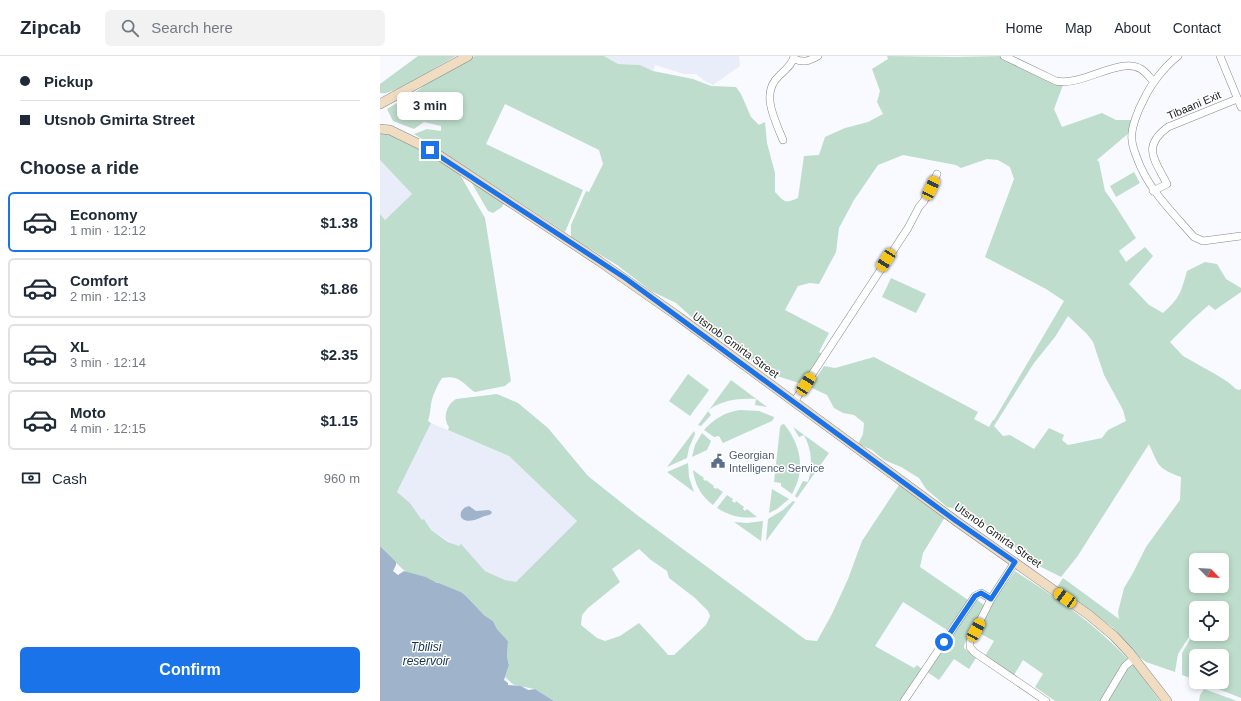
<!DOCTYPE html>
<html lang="en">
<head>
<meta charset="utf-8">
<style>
	:root { --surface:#fff; --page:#f2f2f3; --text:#1f2937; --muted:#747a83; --line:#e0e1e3; --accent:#1a73e8 }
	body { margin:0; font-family:Helvetica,sans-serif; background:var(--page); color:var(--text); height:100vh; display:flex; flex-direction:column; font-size:15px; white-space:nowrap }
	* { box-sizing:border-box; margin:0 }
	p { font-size:13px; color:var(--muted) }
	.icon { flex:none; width:22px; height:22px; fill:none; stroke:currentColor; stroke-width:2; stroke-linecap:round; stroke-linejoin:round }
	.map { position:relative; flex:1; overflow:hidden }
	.side { display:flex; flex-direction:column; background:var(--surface); width:380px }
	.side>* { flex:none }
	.top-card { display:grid; align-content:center; height:88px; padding:0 20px; background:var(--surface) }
	.needle { width:26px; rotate:114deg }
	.buttons { position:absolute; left:809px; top:497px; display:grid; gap:8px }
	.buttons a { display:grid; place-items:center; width:40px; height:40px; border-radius:6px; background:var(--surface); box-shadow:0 2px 6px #0003; font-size:20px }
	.end { position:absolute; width:18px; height:18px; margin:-9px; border:5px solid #1a73e8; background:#fff; box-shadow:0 0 0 2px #fff }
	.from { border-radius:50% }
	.bubble { position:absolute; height:28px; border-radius:6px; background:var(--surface); box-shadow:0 2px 6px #0003; font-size:13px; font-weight:600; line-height:28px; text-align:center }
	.car { position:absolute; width:12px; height:24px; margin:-12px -6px; border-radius:5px; box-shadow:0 0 3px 1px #0007; background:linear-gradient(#f5c518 24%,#345 0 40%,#f5c518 0 76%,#345 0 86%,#f5c518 0) }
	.top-card b { display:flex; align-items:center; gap:14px; height:38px; font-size:15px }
	.top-card b+b { border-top:1px solid var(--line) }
	.top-card i { width:10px; height:10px; background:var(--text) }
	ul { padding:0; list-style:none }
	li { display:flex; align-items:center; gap:12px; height:60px; margin:0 8px 6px; padding:0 12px; border:2px solid var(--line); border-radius:6px }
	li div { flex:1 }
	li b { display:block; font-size:15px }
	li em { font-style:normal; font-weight:600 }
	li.active { border-color:var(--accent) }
	li>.icon { width:36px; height:36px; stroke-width:1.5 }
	h2 { padding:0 20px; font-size:18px; line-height:48px }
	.pay { display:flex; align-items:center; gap:10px; height:44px; padding:0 20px; font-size:15px }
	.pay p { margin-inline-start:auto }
	.cta { display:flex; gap:8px; margin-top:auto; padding:8px 20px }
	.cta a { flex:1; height:46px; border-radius:6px; background:var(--accent); color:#fff; font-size:16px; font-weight:600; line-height:46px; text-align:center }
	header { display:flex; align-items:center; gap:24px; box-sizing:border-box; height:56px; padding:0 20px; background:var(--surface); border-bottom:1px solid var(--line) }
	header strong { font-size:19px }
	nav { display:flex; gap:22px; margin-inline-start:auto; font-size:14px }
	.search { width:280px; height:36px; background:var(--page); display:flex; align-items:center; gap:10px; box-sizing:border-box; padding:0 14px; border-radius:6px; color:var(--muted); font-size:15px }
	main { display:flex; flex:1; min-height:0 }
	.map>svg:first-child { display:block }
	.built { fill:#e8edf9 }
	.green { fill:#beddcc; fill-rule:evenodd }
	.water { fill:#9fb4cb }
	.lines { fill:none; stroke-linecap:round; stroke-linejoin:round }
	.street-casing { stroke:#86888d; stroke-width:8 }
	.secondary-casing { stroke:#86888d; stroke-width:10 }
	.street { stroke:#fff; stroke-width:7 }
	.secondary { stroke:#f0ddc1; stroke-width:9 }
	.route { stroke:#1a73e8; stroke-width:5 }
	.labels { text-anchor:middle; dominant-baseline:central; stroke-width:3; stroke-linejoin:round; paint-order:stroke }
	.street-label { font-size:11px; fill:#1b1c1d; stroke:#fff }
	.service-label { font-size:11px; fill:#4e5e75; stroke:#fff; text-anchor:start }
	.water-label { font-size:12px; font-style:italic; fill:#103152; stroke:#fff }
</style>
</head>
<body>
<header>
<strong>Zipcab</strong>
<div class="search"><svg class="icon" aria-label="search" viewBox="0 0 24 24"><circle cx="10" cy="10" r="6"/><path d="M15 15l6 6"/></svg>Search here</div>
<nav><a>Home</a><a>Map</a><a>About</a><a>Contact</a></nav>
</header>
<main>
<section class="side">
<div class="top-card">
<b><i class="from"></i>Pickup</b>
<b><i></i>Utsnob Gmirta Street</b>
</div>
<h2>Choose a ride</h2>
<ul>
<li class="active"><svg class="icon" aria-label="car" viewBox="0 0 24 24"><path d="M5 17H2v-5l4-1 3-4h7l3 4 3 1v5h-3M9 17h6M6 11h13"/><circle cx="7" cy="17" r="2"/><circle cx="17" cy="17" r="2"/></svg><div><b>Economy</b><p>1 min · 12:12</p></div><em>$1.38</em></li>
<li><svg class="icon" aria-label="car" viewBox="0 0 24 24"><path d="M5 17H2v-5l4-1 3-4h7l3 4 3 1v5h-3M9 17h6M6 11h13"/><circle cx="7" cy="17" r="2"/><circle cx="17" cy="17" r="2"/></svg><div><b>Comfort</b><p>2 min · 12:13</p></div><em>$1.86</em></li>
<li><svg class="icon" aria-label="car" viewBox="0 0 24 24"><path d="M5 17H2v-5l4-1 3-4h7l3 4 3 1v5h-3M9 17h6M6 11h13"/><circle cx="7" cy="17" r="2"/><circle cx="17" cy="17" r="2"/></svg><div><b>XL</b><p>3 min · 12:14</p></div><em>$2.35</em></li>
<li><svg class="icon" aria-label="car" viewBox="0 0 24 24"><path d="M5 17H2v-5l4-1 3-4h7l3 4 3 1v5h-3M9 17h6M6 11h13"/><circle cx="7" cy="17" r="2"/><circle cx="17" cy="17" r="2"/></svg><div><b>Moto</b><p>4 min · 12:15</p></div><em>$1.15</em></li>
</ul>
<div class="pay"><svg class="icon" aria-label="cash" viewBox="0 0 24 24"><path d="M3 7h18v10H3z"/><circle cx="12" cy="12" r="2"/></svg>Cash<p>960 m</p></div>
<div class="cta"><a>Confirm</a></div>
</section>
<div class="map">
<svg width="861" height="645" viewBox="0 0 861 645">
	<rect width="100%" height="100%" fill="#f8faff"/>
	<g class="built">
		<path d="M224 0H359L360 10 333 29 325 25 316 18H304L275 9 273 15 260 9 238 8Z"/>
		<path d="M0 104 32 138 5 164 0 158Z"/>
		<path d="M51 367 129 400 197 465 136 527 125 524 105 515 81 489 79 490 73 488 51 474 46 465 42 464 30 447 17 436Z"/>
	</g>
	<g class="green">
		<path d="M38 0H76C62 7 12 41 0 37V28Z"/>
		<path d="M95 0H224L238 8 260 9 273 15 313 23 331 30 356 31 361 38 371 61 379 69 385 66 387 87 395 117V136C405 146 404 148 418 142L424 100 439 99 445 81 465 72 488 66 503 58 497 46 500 35 492 13 508 3 507 0 575 1 621 0 683 29 674 53 682 71 722 57 736 64H754L750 76 717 104 719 106 725 135 733 146 756 182 739 195 746 206 765 191 773 200 749 228 769 249 783 257C800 242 801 236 807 215L825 206 837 208 846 223 861 232V236L835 254 829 249 813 263 790 286 803 300 835 318 848 326 856 333 859 334 861 333V642L821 626H842V600H816V624L802 619V597L816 573V578H842V552H816V570L798 598 795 616 766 606 759 601 732 571 677 531 683 522 739 563 738 556 744 532 753 517 766 491 800 444 801 421C777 412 779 410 769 388L697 501 681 521 661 511 644 499 621 479 613 475 595 459 581 454 567 451 546 433 539 422 521 411 504 404 492 394 478 388 483 378 484 367 474 359 463 357 454 352 447 339 430 331 444 310 455 312 494 301 598 356 594 363 609 371 613 364H614L684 245 666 233 605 201 634 123 630 111 618 104 607 103 581 112 576 109 523 99 498 109 474 144 459 172 456 196 439 228 430 227 418 230 405 254 449 277 439 296 442 298 422 328 391 318 385 309 374 306 316 265 296 247 271 235 237 209 194 183H191V169L206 135 209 136 223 108 219 94 125 48 106 88 203 134 185 176 34 78 47 73 61 75V70L44 66 34 73 13 65 7 53 40 33 51 23ZM688 260 707 278 713 286 724 319 743 354 746 365 728 374 722 382 688 389 682 384 684 379 669 372 654 393 630 379 623 380 614 370 654 307 675 281ZM816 504H842V530H816Z"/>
		<path d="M0 78H13L33 88 79 117 105 162 131 325 125 330 95 336 93 335C82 326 78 319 62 322 57 330 52 340 51 349 50 355 50 359 48 365L51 367 17 436 30 447 42 464 44 463 51 474 68 486 79 490 81 488 105 515 125 524 136 526 197 465 129 400 68 374 69 371C62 362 67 348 76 343L117 338 138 347 168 372 208 420 257 459 426 584 437 585 452 558 468 523 482 485 519 429 565 461 543 497 540 511 588 544 567 574 523 546 495 590 534 612 537 609 542 613 520 645H174L155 633 134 629 125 621 129 609 127 601 128 585 117 573 113 565 104 559 86 540 81 536 59 527C54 527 50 523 45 521 39 519 33 518 27 516 21 513 5 495 0 490V158L5 164 32 138 0 104ZM259 493 271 504 287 515 289 522 315 542 328 555 330 560 326 569 294 599H288L283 593 259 567 240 580 225 585 217 582 201 569 202 559 208 552 240 526 232 513Z"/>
		<path d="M754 116 760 127 736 141 730 130Z"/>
		<path d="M90 124 124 147 122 151 113 157 108 155Z"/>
		<path d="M511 222 546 238 536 257 502 241Z"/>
		<path d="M308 318 329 334 310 360 289 345Z"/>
		<path d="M351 324 387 351 375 349 376 343C359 342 343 344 330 353L328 355 331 359 321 370 318 369Z"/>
		<path d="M360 354 379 355 394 361V362L392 365 343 387 339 380 334 381 324 374C334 363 345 356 360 354Z"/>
		<path d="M404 368C421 389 426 414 412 438L401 430V427L394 426 400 372 401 369Z"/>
		<path d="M413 371 449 397 417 442 415 440 423 425 428 426C433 410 432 394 424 379L419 381Z"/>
		<path d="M314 375 315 378 309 392 307 402 287 411Z"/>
		<path d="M322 377 331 385 327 394 312 401 315 389Z"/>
		<path d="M308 407 309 421 314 436 287 416Z"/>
		<path d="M313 414 324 422 323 423 325 425 326 424 334 430 333 431 336 433 337 432 343 436 333 449C321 440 315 429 313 414Z"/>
		<path d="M392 433 409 443 397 453 389 457Z"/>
		<path d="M347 439 353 443 352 445 355 447 356 445 364 451 363 453 365 455 367 453 377 461C362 463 350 460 337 452Z"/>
		<path d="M413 445 415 446 386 485 388 463 403 454Z"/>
		<path d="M383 465 381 485 354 466 367 467Z"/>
		<path d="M635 515C674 540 714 567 746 601 759 614 769 631 780 645H675L655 631 663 618 643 604 634 619 605 600 614 585 601 578C603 556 623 532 635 515Z"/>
		<path d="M597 544 607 551 584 589V592L596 602 589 613 574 603 559 624 547 616Z"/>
		<path d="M824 633 857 645H819L820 639Z"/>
	</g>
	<g class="water">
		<path d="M89 450 96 455 109 454 112 456 111 458C108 460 106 459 102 461 78 473 75 453 89 450Z"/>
		<path d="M0 490 16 506V509L13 515 18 519 24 515 46 521 57 527H59L81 536 86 540 104 559 113 565 117 573 128 585 127 601 129 609 124 624 128 627V629L141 630 148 634 155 633 174 645H0Z"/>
	</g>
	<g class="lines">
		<defs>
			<g id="street">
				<path d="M624 0 676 25C702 31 740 0 761 13 766 16 770 22 774 26"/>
				<path d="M798 0C785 10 771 28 764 43 759 52 750 73 752 84 752 90 755 96 757 102 768 133 792 156 814 181L823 185 861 180"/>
				<path d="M840 0 861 51"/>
				<path d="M414 3C424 7 429 5 438 0"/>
				<path d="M403 84C395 64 380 37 399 20 405 14 413 8 414 0"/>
				<path d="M773 135 787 128C775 104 761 91 788 71L857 43"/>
				<path d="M414 346 528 172 539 151 544 145 557 118"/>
				<path d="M635 506 611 543 590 585V591L594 596 666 645"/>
				<path d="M524 645 595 540 601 537 611 543"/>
				<path d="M724 645 745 610 755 602"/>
			</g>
			<g id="secondary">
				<path d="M0 48 88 0"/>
				<path d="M0 73 10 74 51 94 219 205 299 261 576 465 709 559 734 580 749 596 787 645"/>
			</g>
		</defs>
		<use href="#street" class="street-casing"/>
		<use href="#secondary" class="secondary-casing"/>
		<use href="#street" class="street"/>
		<use href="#secondary" class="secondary"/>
	</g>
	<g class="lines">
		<path class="route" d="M50 94 245 222 576 465 635 506 611 543 601 537 595 540 564 586"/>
	</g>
	<defs>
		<symbol id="civic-bare" viewBox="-9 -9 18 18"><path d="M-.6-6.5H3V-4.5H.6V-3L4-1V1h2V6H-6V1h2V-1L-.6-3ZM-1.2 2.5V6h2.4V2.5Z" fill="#5c6f8a" stroke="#fff" stroke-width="2.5" paint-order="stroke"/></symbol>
	</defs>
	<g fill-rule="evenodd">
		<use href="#civic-bare" x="328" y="395" width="20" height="20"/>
	</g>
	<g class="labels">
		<g class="street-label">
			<text transform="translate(814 49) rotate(-23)">Tibaani Exit</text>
			<text transform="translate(356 289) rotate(36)">Utsnob Gmirta Street</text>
			<text transform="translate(618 479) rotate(35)">Utsnob Gmirta Street</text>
		</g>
		<g class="service-label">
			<text x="349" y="399">Georgian<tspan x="349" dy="13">Intelligence Service</tspan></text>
		</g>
		<g class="water-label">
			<text x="46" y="591">Tbilisi<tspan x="46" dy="14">reservoir</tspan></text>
		</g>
	</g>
</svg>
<div class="buttons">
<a><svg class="needle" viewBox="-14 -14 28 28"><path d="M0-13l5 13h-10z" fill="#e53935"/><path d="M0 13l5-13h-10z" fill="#747a83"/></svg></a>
<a><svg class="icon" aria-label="locate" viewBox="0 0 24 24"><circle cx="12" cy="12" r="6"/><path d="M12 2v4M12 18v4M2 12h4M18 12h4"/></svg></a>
<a><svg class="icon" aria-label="layers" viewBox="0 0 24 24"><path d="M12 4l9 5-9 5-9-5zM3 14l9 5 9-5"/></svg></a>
</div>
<i class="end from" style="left:564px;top:586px"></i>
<i class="end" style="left:50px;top:94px"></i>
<div class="bubble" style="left:17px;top:36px;width:66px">3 min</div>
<i class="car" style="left:551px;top:132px;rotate:25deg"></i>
<i class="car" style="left:506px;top:204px;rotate:213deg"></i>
<i class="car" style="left:426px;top:328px;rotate:33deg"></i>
<i class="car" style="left:685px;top:542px;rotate:305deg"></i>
<i class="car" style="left:596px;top:574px;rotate:28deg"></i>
</div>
</main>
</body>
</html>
